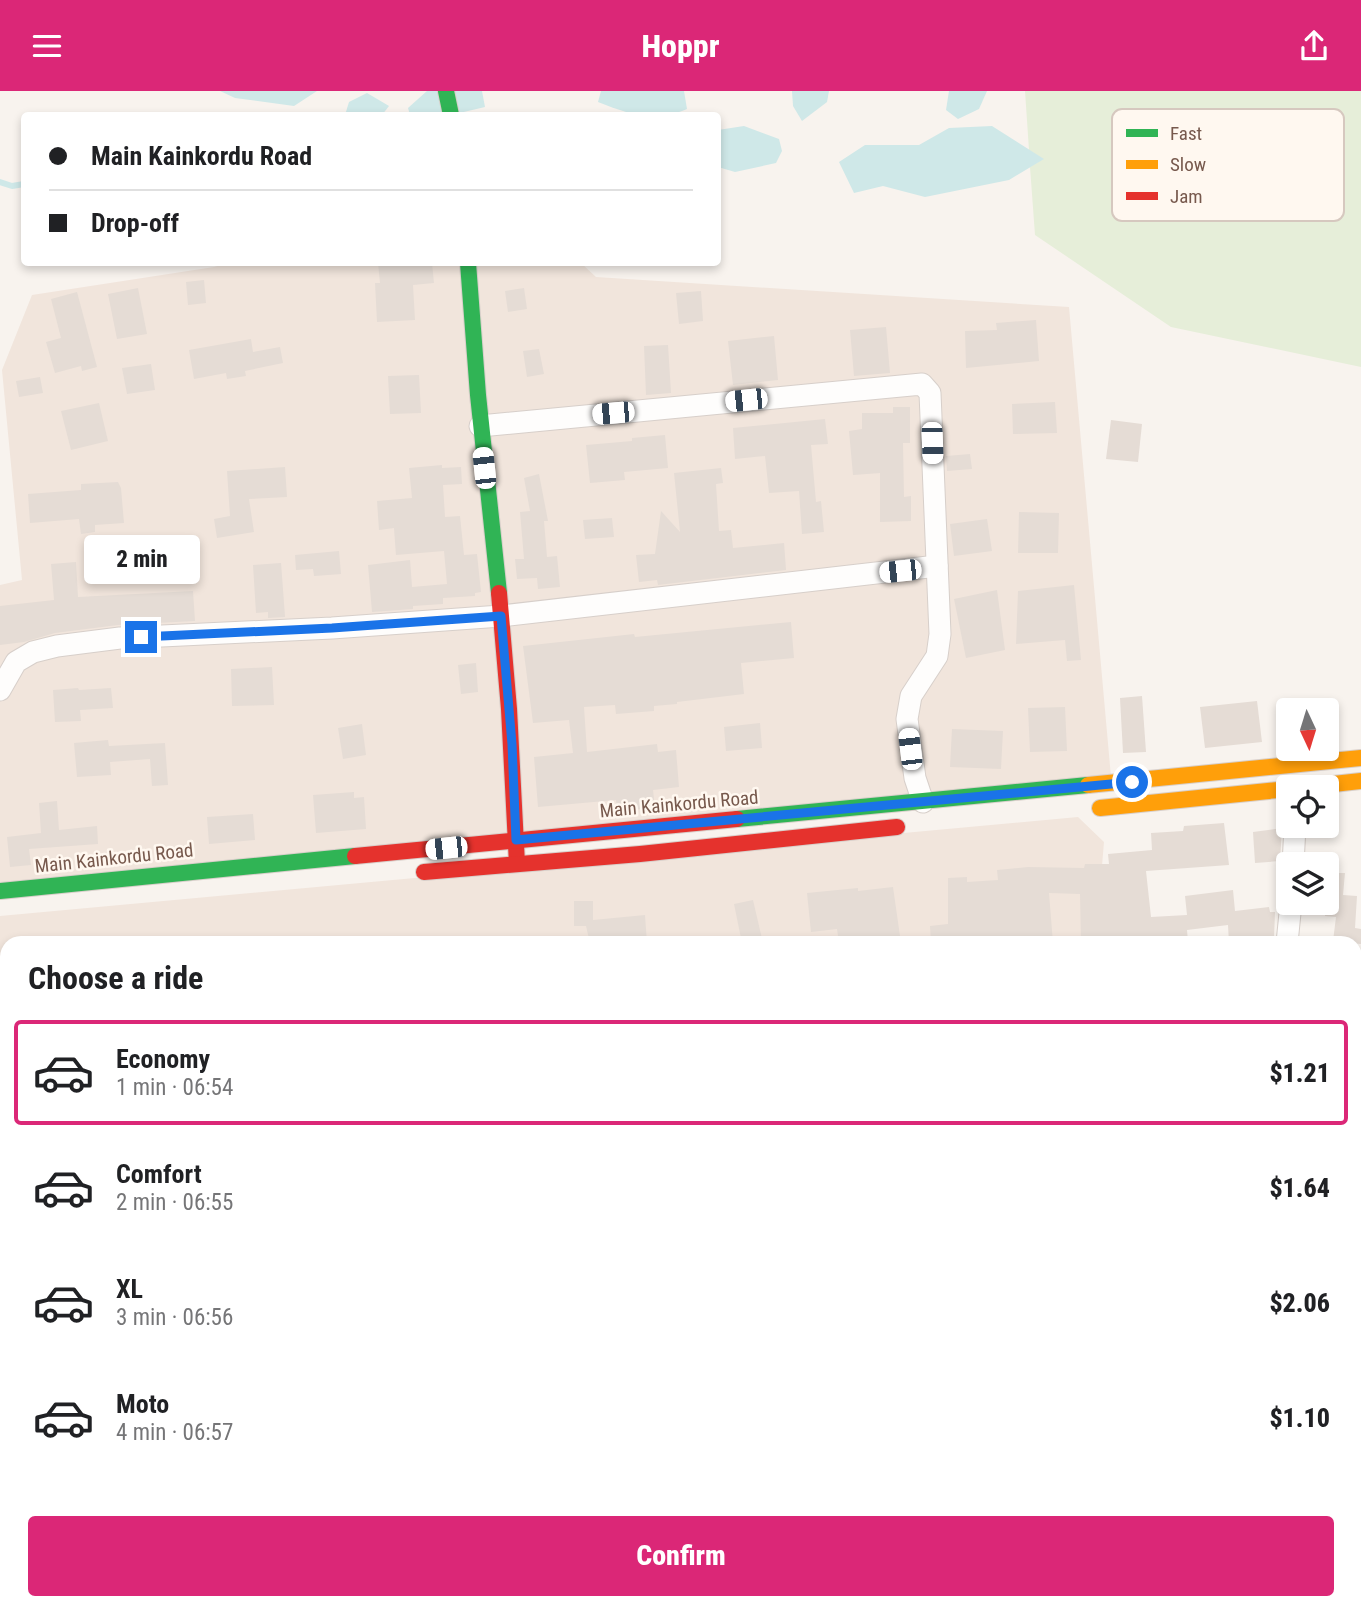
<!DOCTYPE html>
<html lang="en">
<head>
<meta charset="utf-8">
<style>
	:root { --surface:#fff; --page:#f2f2f2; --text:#202124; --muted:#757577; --line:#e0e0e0; --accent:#db2777 }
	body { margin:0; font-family:"Roboto Condensed",sans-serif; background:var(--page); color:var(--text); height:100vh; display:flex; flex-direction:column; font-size:26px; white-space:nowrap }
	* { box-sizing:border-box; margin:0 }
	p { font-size:23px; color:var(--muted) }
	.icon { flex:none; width:38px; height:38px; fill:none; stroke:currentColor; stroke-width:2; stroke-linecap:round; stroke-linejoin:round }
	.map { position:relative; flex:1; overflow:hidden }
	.sheet { position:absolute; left:0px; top:845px; width:1362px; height:674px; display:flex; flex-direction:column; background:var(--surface); border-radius:21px 21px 0 0; box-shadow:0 4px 10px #0003 }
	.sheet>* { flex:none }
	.banner { position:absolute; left:21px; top:21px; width:700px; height:154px; border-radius:7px; box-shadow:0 4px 10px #0003; display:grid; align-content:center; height:154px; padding:0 28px; background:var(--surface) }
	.needle { width:46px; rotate:176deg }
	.buttons { position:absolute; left:1276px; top:607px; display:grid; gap:14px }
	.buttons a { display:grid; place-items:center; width:63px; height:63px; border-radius:7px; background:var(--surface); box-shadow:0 4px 10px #0003; font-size:35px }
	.end { position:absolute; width:32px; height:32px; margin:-16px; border:9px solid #1a73e8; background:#fff; box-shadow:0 0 0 4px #fff }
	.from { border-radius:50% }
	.bubble { position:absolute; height:49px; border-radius:7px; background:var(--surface); box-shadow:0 4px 10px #0003; font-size:23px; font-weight:800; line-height:49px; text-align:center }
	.car { position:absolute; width:21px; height:42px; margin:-21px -10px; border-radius:9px; box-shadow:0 0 5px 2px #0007; background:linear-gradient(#fff 24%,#345 0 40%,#fff 0 76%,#345 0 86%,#fff 0) }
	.banner b { display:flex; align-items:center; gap:24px; height:66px; font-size:26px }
	.banner b+b { border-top:2px solid var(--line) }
	.banner i { width:18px; height:18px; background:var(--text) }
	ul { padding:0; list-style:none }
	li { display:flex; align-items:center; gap:21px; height:105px; margin:0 14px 10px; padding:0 14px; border:4px solid transparent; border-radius:7px }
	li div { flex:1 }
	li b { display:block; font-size:26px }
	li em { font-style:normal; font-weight:800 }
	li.active { border-color:var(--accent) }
	li>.icon { width:63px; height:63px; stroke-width:1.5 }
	h2 { padding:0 28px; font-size:32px; line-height:84px }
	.primary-button { display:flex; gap:14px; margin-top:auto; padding:14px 28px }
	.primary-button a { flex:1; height:80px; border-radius:7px; background:var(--accent); color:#fff; font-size:28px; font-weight:800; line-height:80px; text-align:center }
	header { display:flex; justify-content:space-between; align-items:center; height:91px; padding:0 28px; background:var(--accent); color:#fff; font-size:32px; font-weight:800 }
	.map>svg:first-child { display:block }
	.residential { fill:#f1e5dc }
	.medical { fill:#f9e7e8 }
	.green { fill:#e6eed9 }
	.water { fill:#cfe8e8 }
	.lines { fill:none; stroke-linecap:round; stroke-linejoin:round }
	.stream { stroke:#cfe8e8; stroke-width:6 }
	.building { fill:#e5dcd5 }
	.street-casing { stroke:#d7cfca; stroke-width:23 }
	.fast-casing { stroke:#d8cfca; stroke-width:18 }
	.slow-casing { stroke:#d8cfca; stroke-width:18 }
	.jam-casing { stroke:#d8cfca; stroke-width:18 }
	.street { stroke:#fefdfc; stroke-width:21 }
	.fast { stroke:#30b455; stroke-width:16 }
	.slow { stroke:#ff9f0a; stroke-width:16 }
	.jam { stroke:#e5322d; stroke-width:16 }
	.route { stroke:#1a73e8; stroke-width:9 }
	.labels { text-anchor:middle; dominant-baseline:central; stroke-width:5; stroke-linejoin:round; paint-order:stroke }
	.street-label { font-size:19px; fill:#77594d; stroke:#fff8f0 }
	.key { fill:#fff8f0; stroke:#d6c8bf; stroke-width:2 }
	.key-label { font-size:19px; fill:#77594d }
</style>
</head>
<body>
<header><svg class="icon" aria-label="menu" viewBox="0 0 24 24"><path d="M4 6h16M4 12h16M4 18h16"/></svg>Hoppr<svg class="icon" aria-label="share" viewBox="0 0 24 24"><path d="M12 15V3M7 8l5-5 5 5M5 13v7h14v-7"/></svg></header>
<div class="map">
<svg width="1361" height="1518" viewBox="0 0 1361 1518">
	<rect width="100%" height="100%" fill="#f8f3ee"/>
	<g class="residential">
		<path d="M228 172H581L596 186 1069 216 1111 686 0 794V494L22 489 2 279 32 204 214 176Z"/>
		<path d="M1078 726 1104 751 1102 775 1107 852H7V1512H1190L1185 1518H0V825Z"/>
	</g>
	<path class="medical" d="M1361 1193V1518H1226L1222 1512H1354V1199Z"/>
	<path class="green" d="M1025 0H1361V276L1171 236 1035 144 1030 76 1043 68 1029 59Z"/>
	<g class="water">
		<path d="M220 0H317L294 15 235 7Z"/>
		<path d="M427 0H482L485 16 451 24H410L408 17Z"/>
		<path d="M601 0H684L687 18C655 32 628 23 598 11Z"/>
		<path d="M792 0H829L827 11 802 30 793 15Z"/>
		<path d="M949 0H987L979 18 958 28 946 19Z"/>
		<path d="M367 2 389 15 382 24H345L349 11Z"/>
		<path d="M744 35 779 48 782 60 776 72 735 81 718 76V39Z"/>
		<path d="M992 35 1044 68 1009 89 925 106 883 95 854 102 839 71 865 54H919L949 37Z"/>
	</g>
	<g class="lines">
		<path class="stream" d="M0 91 12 95 24 93"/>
	</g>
	<g class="building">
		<path d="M378 172H432L434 192 413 194 415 229 377 231 375 192H380Z"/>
		<path d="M204 189 206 212 188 214 186 191Z"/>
		<path d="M138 197 147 243 117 248 108 203Z"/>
		<path d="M524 197 527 218 508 221 505 200Z"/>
		<path d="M701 200 703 230 679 233 676 202Z"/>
		<path d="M77 201 97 276 82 280 81 275 55 282 46 251 61 247 51 208Z"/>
		<path d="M1036 229 1039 270 966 277 965 240 997 239 996 232Z"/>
		<path d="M886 236 890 282 854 285 850 239Z"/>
		<path d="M774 245 778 289 733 294 728 250Z"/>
		<path d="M251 248 253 261 280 256 283 272 245 280 246 285 227 288 226 282 194 288 189 259Z"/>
		<path d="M668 254 671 302 646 304 644 255Z"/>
		<path d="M539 258 544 283 527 286 523 260Z"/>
		<path d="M151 273 155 299 127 303 122 277Z"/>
		<path d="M419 284 421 322 390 323 388 285Z"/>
		<path d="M40 286 43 302 19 306 16 290Z"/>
		<path d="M1055 311 1057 342 1013 343 1012 313Z"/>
		<path d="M99 312 108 350 71 359 61 320Z"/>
		<path d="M893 316H910V352H903L904 406 911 405V430L880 431V382L853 384 849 340 862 338V322H893Z"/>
		<path d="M825 328 828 353 811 354 816 411 821 410 824 441 802 443 799 400 769 402 765 365 735 368 733 337Z"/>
		<path d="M1111 329 1142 333 1138 371 1106 368Z"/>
		<path d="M665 344 668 377 624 381 625 389 590 392 586 354 632 350V347Z"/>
		<path d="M970 363 972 378 947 380 946 365Z"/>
		<path d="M442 374V377L461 376 462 393 443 394 445 426 460 425 464 464 477 463 481 501 475 502V505L443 507V513L413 515V518L372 521 368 474 410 469 412 496 447 493 444 460 396 464 394 437 379 439 377 410 412 407 409 377Z"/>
		<path d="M285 376 287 406 249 408 254 441 217 447 214 428 230 425 227 380Z"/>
		<path d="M721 377 723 392 716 393 719 440 731 439 733 457 784 452 786 479 658 494 657 489 639 491 636 464 655 463 661 420 680 441 674 382Z"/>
		<path d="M539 383 548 430H544L547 466 557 465 560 496 538 498 537 487 517 488 515 468H524L520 421 530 420 524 387Z"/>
		<path d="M118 391 121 397 124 432 95 434V441L81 443 79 428 30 432 28 403 81 399V393Z"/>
		<path d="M1019 421 1059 422 1058 462H1018Z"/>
		<path d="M612 427 614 446 585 448 583 429Z"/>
		<path d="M987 428 992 460 954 465 950 433Z"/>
		<path d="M339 460 341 483 314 485 313 478 296 479 295 464Z"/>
		<path d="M76 471 78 506 193 500 195 530 118 534 55 542 24 551 0 554V515L54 509 51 473Z"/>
		<path d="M281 472 285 526 268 527V521L256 522 253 474Z"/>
		<path d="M1074 494 1081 569 1067 570 1065 549 1016 553 1018 500Z"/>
		<path d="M997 499 1005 559 966 567 954 508Z"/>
		<path d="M791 531 794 567 741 572 744 603 677 611V613L654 615V620L616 623 615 614 584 616 587 661 657 653 658 661 676 659 679 696 653 699 655 717 617 720 616 709 538 716 534 666 573 662 569 629 533 632 523 555 634 543 635 546Z"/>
		<path d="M476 572 478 601 461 603 458 574Z"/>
		<path d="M272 576 274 614 232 615 231 578Z"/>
		<path d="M78 597 79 599 111 597 113 617 80 619 81 630 55 631 53 599Z"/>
		<path d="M1142 605 1146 661 1123 662 1120 607Z"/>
		<path d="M1257 610 1262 651 1205 657 1200 616Z"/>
		<path d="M1065 616 1067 660 1030 661 1028 617Z"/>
		<path d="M760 632 762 657 726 660 724 636Z"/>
		<path d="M362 633 366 664 343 668 338 637Z"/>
		<path d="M952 638 1003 640 1001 678 950 676Z"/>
		<path d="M108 649 109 655 165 652 168 694 152 695 150 668 110 671 111 684 77 686 74 652Z"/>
		<path d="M354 701V707L364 706 366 738 316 742 313 704Z"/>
		<path d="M57 710 59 739 97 735 98 753 29 758 31 774 10 776 7 746 41 742 39 712Z"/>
		<path d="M253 723 255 749 209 753 207 726Z"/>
		<path d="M1224 732 1229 774 1146 780 1151 826 1187 824 1185 805 1233 799 1235 820 1269 816 1270 821H1275L1274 847 1245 850 1246 852H1229L1228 834 1187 839 1188 851 1081 852 1080 803 1049 802 1053 852H931L930 835 948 833V787L967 786V791L998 789 997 779 1028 776 1084 777 1085 773H1109L1108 763 1152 759 1151 742 1183 740 1184 735Z"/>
		<path d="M1282 737 1280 770 1255 772 1253 741Z"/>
		<path d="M1328 782H1345L1343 804 1357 805 1355 837 1361 838V853L1333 850 1336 826 1325 825Z"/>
		<path d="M893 796 901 852H839L837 838 811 841 807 802 858 797V800Z"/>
		<path d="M753 809 763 852H742L734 813Z"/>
		<path d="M574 810H593V829L645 824 647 852H590L586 835H574Z"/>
	</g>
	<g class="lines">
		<defs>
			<g id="street">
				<path d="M480 335 922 293 930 302 940 543 937 565 911 605 907 628 915 687 923 711"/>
				<path d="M0 599 16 571 33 561 57 555 120 547 332 537 501 525 937 475"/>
				<path d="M1293 774 1295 735"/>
				<path d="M1287 852 1291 812"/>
				<path d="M0 1094 7 1093"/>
				<path d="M0 1253 7 1273"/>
				<path d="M1354 1396 1361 1389"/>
				<path d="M90 1512 92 1518"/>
				<path d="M704 1512 707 1518"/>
				<path d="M939 1512V1518"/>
				<path d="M1192 1518 1202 1512"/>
			</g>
			<g id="fast">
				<path d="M446 0 451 24"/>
				<path d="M468 172 478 304 499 502"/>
				<path d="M737 728 1088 694"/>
				<path d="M0 800 355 765"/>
			</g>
			<g id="slow">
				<path d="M1088 694 1361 667"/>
				<path d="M1306 696 1361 690"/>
				<path d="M1100 717 1288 698"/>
			</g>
			<g id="jam">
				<path d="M499 502 509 618 517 773"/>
				<path d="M355 765 737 728"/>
				<path d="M424 781 640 763 897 736"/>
			</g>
		</defs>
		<use href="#street" class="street-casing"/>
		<use href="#fast" class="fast-casing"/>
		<use href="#slow" class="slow-casing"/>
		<use href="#jam" class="jam-casing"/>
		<use href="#street" class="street"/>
		<use href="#fast" class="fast"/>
		<use href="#slow" class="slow"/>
		<use href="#jam" class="jam"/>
	</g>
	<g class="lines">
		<path class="route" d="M141 546 332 537 501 525 512 653 516 749 1132 691"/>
	</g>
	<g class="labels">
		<g class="street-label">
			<text transform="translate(679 713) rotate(-5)">Main Kainkordu Road</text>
			<text transform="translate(114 767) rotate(-6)">Main Kainkordu Road</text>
		</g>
	</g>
	<rect x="1112" y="18" width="232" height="112" rx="10" class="key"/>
	<rect x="1126" y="38" width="32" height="8" fill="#30b455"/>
	<rect x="1126" y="69" width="32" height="9" fill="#ff9f0a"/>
	<rect x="1126" y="101" width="32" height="8" fill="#e5322d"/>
	<g class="key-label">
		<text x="1170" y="49">Fast</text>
		<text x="1170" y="80">Slow</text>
		<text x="1170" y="112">Jam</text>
	</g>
</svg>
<div class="buttons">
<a><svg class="needle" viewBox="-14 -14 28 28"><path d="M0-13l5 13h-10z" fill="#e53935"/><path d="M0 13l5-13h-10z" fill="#757577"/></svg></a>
<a><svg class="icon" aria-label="locate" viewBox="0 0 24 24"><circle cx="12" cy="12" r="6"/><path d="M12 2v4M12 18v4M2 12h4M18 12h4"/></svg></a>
<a><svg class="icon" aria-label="layers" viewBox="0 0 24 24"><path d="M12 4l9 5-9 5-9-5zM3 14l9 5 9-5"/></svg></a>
</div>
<i class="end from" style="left:1132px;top:691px"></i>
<i class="end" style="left:141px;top:546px"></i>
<div class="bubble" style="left:84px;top:444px;width:116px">2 min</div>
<i class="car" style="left:746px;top:309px;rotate:264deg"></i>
<i class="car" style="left:613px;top:322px;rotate:265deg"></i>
<i class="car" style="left:932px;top:352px;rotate:178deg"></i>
<i class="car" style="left:484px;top:377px;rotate:354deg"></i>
<i class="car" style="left:900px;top:480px;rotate:264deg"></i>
<i class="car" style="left:910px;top:658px;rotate:353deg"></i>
<i class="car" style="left:446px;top:757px;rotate:264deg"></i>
<div class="banner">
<b><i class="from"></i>Main Kainkordu Road</b>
<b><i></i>Drop-off</b>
</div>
<section class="sheet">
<h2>Choose a ride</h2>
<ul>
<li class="active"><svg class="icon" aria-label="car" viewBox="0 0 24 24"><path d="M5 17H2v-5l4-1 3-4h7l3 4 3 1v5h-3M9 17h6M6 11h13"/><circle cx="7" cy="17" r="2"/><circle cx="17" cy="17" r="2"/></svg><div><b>Economy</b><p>1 min · 06:54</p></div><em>$1.21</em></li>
<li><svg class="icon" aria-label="car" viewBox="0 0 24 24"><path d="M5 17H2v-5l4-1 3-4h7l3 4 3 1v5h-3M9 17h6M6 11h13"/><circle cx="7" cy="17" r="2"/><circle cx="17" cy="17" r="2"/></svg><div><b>Comfort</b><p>2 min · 06:55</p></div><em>$1.64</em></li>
<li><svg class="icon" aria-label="car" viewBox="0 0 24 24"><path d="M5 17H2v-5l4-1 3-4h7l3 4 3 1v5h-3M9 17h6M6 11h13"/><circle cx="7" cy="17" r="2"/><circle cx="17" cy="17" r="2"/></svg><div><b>XL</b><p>3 min · 06:56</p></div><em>$2.06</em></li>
<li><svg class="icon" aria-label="car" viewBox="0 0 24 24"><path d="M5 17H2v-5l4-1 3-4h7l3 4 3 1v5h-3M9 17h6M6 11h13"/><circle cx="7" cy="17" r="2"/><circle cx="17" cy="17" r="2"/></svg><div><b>Moto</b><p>4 min · 06:57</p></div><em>$1.10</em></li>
</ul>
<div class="primary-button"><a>Confirm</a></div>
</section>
</div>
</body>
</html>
